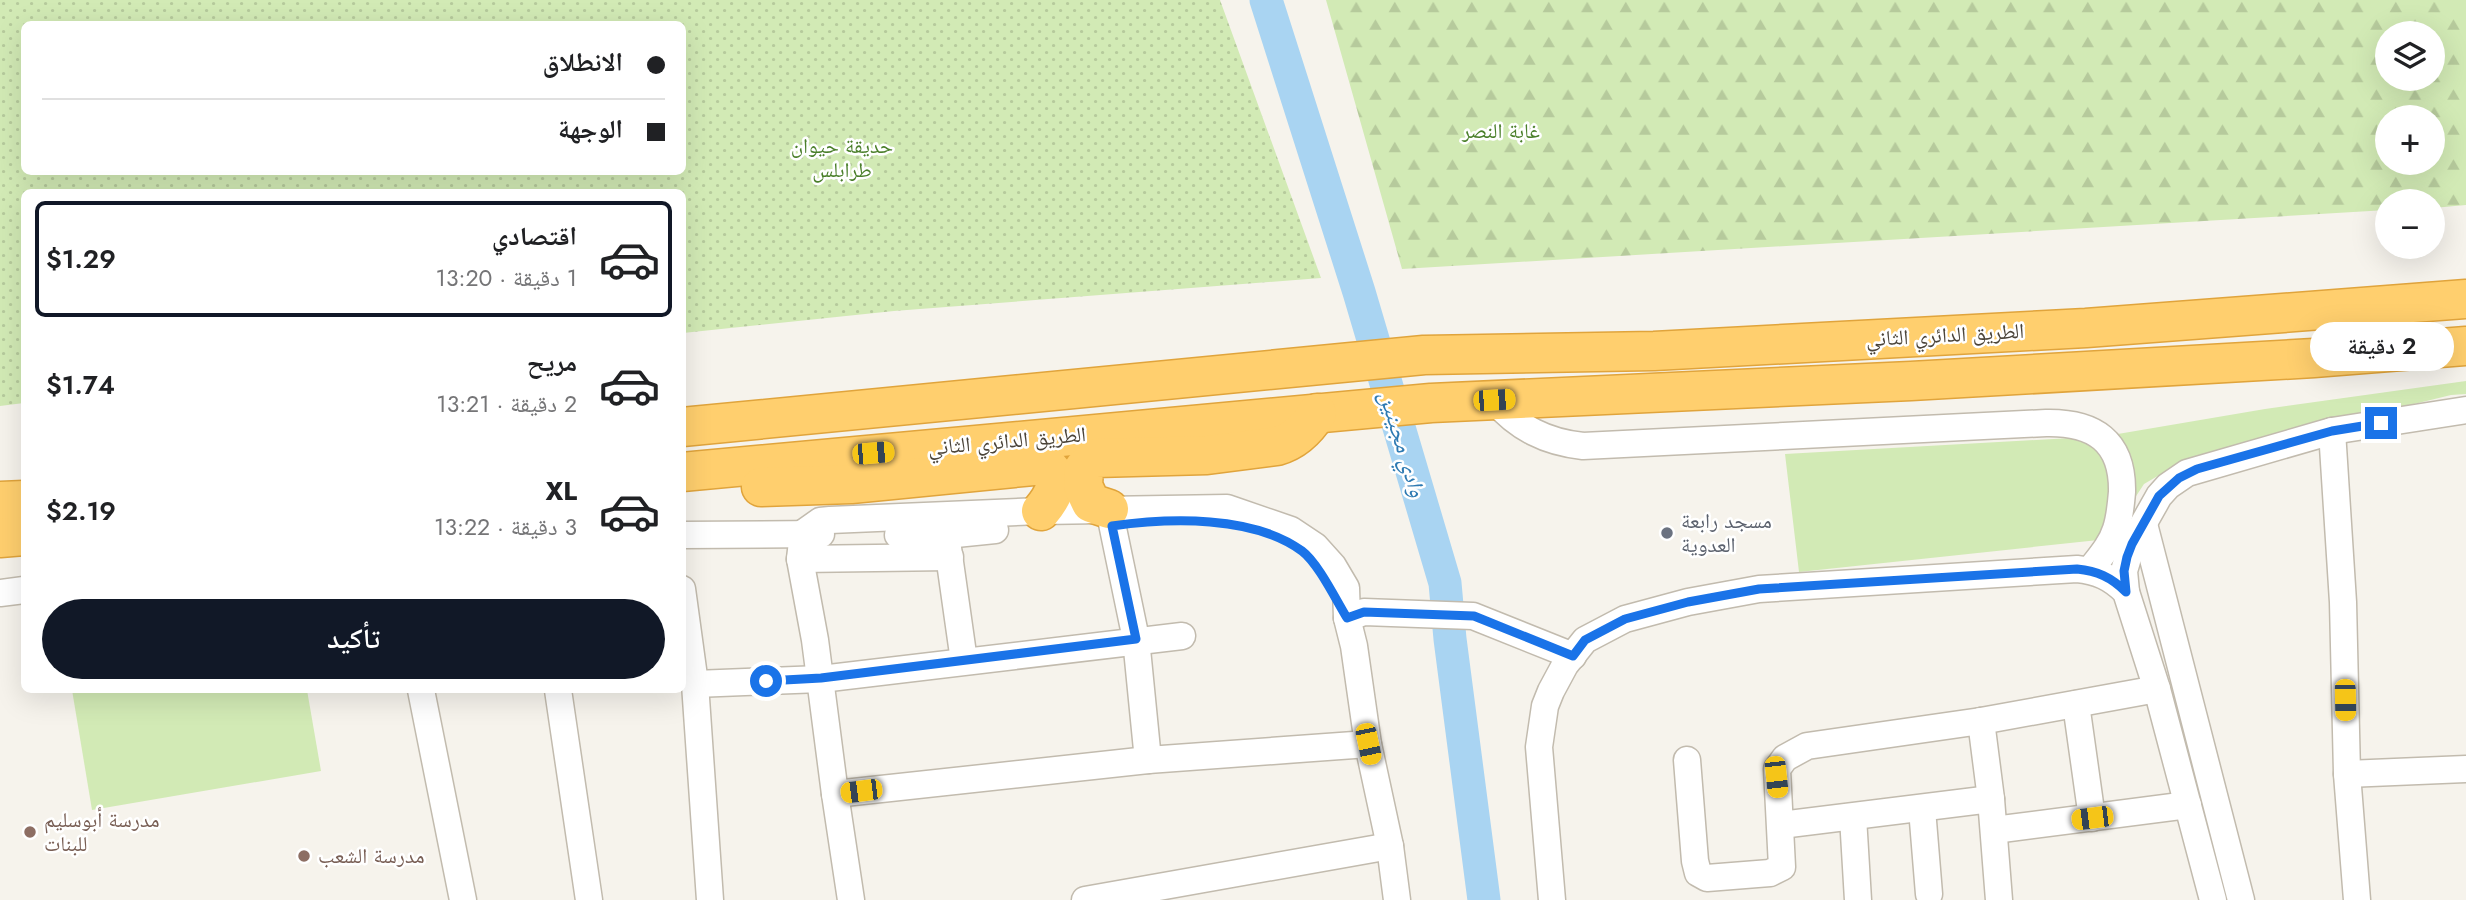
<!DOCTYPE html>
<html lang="ar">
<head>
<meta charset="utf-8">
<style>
	:root { --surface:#fff; --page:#f2f2f2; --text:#202124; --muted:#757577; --line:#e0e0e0; --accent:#111827 }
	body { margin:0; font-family:Jost,"Noto Naskh Arabic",sans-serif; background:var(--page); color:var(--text); direction:rtl; height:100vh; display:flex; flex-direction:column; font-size:26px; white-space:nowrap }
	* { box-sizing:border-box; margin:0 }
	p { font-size:23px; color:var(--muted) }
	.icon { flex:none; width:38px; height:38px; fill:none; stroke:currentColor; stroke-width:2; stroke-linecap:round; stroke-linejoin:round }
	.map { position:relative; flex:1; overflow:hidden; direction:ltr }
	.details { position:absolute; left:21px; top:189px; width:665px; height:504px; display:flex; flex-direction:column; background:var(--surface); border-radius:10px; box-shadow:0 7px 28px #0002; direction:rtl }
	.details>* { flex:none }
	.guide { position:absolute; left:21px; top:21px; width:665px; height:154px; border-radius:10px; box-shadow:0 7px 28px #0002; direction:rtl; display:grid; align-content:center; height:154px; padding:0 21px; background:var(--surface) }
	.controls { position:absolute; left:2375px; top:21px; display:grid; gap:14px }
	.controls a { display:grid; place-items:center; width:70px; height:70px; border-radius:50%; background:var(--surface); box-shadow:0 7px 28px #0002; font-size:35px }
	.end { position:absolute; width:32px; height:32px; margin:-16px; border:9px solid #1a73e8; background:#fff; box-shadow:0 0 0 4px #fff }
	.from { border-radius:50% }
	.bubble { position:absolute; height:49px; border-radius:24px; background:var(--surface); box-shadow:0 7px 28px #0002; font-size:23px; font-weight:600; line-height:49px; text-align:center; direction:rtl }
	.car { position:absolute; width:21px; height:42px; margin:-21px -10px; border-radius:9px; box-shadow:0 0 5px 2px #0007; background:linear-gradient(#f5c518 24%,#345 0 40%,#f5c518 0 76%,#345 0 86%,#f5c518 0) }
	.guide b { display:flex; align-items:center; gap:24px; height:66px; font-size:26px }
	.guide b+b { border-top:2px solid var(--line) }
	.guide i { width:18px; height:18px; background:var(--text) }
	ul { padding:12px 0 0; list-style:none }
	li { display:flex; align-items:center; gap:21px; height:116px; margin:0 14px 10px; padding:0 7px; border:4px solid transparent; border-radius:10px }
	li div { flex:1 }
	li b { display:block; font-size:26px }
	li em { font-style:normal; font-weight:600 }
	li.on { border-color:var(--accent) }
	li>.icon { width:63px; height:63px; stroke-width:1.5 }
	.action { display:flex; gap:14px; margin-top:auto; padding:14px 21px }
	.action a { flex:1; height:80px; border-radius:42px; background:var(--accent); color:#fff; font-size:28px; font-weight:600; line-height:80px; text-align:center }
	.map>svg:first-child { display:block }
	.forest { fill:url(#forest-firs); fill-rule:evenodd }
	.park { fill:url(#park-dots); fill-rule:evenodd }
	.garden { fill:#d2eab5 }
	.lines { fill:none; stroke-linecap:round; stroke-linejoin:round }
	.river { stroke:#a9d4f2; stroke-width:33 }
	.minor-casing { stroke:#c2bbae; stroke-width:29 }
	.highway-casing { stroke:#e0a43c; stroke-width:41 }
	.minor { stroke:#fff; stroke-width:26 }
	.highway { stroke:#ffcf6e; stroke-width:38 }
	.route { stroke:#1a73e8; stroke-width:9 }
	.worship-dot { fill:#6b7280; stroke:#fff; stroke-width:2.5 }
	.education-dot { fill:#8d6e63; stroke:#fff; stroke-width:2.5 }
	.labels { text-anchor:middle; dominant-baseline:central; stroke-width:5; stroke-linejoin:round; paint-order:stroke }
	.park-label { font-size:21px; fill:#4a7f2a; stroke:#fff }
	.street-label { font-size:21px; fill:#4b4439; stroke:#fff }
	.worship-label { font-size:21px; fill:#5b616d; stroke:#fff; text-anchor:start }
	.education-label { font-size:21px; fill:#785e54; stroke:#fff; text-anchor:start }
	.water-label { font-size:23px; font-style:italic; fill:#2e7ab2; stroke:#fff }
</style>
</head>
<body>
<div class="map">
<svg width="2466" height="900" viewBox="0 0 2466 900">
	<defs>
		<pattern id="forest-firs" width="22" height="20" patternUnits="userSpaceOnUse" patternTransform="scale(1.75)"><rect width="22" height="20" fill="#d2eab5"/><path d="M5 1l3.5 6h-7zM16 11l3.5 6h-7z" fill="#b6ca9c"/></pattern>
		<pattern id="park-dots" width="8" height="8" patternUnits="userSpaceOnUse" patternTransform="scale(1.75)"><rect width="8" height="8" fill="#d2eab5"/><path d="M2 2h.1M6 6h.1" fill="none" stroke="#b6ca9c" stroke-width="1.8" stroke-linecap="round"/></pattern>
	</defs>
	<rect width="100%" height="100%" fill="#f6f3ec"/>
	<path class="forest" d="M1326 0H2466V205L2433 208 2432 201H2387V210L1402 269ZM2387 33H2432V79H2387ZM2387 117H2432V163H2387Z"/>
	<path class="park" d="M0 0H1220L1321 278 894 311 683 333 682 192H24V403L0 406ZM24 24H682V172H24Z"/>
	<g class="garden">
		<path d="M2466 381V394L2451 395 2185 460 2144 484 2108 539 1799 572 1785 454 2106 436 2265 409Z"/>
		<path d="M72 690H307L321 771 92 810Z"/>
	</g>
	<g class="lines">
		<path class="river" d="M1266 0 1359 292 1445 583 1450 639 1484 900"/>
		<defs>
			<g id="minor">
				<path d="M1494 400C1518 428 1546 442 1583 446L2046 423C2094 422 2123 441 2122 492 2121 504 2120 517 2116 529 2111 545 2100 557 2090 570"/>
				<path d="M2332 431 2343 602 2347 774 2357 900"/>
				<path d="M1109 509 1136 639 1148 760"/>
				<path d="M2144 524 2241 900"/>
				<path d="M682 535 821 534"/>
				<path d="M898 535H946L995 530"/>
				<path d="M947 541 964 661"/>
				<path d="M800 559 950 557"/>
				<path d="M682 589 695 684 710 900"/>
				<path d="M2126 592 2124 571 2132 544 2159 496 2168 486 2187 473 2332 431 2466 410"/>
				<path d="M0 593 24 590"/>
				<path d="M1347 618 1364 612 1473 616 1573 656"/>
				<path d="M695 684 821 679 1182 636"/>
				<path d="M421 690 463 900"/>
				<path d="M558 690 589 900"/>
				<path d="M2076 704 2092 818"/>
				<path d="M1981 721 1991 799 1999 900"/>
				<path d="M1687 760 1695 861 1698 873 1707 878 1770 873 1782 867 1777 769 1785 758 1807 746 1981 721 2157 689"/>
				<path d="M2347 774 2466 769"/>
				<path d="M835 794 1148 760 1368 744"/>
				<path d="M1922 809 1929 894"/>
				<path d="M1853 817 1858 900"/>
				<path d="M1781 825 1991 799"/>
				<path d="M1994 830 2188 805"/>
				<path d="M851 900 835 794 815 640 800 559 803 533 820 521 830 520 1041 511 1227 508 1291 530 1315 546 1333 566 1346 588 1347 618 1354 646 1368 744 1390 846 1397 900"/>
				<path d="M1085 900 1390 846"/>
				<path d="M1552 900 1539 747 1545 706 1551 691 1565 665 1585 640 1625 619 1688 602 1759 589 2077 569C2097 571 2111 577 2126 592L2157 689 2213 900"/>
			</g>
			<g id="highway">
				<path d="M682 427 1424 355 1654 351 2086 328 2466 299"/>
				<path d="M682 472 1431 403 1911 381 2314 358 2466 346"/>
				<path d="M761 487 851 484 1044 465C1066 476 1052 498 1041 511"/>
				<path d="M0 501 24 500"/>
				<path d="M1109 509 1091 503 1083 486 1084 468 1096 458 1207 455 1277 446C1295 441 1307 429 1317 413"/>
				<path d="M0 538 24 536"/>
			</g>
		</defs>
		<use href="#minor" class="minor-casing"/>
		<use href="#highway" class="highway-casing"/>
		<use href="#minor" class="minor"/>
		<use href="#highway" class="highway"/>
	</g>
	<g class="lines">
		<path class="route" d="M766 681 821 678 1136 639 1112 526C1169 518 1253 515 1302 551 1318 563 1336 600 1347 618L1364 612 1474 616 1573 656 1585 640 1625 619 1688 602 1759 589 2077 569C2097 571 2111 577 2126 592L2124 571 2127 557 2132 544 2159 496 2179 478 2197 469 2332 431 2381 423"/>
	</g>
	<circle class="worship-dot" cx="1667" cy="533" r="7"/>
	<g class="education-dot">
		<circle cx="30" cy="832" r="7"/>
		<circle cx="304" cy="856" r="7"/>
	</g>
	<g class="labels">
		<g class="park-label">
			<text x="1501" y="131">غابة النصر</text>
			<text x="842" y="146">حديقة حيوان<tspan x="842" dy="24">طرابلس</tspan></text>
		</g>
		<g class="street-label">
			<text transform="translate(1945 335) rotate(-3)">الطريق الدائري الثاني</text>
			<text transform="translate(1007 441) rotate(-5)">الطريق الدائري الثاني</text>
		</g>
		<g class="worship-label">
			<text x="1681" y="521">مسجد رابعة<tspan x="1681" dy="24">العدوية</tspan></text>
		</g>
		<g class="education-label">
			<text x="44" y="820">مدرسة أبوسليم<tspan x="44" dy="24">للبنات</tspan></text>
			<text x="318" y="856">مدرسة الشعب</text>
		</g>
		<g class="water-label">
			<text transform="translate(1403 444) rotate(73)">وادي مجينين</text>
		</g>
	</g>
</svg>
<div class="controls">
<a><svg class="icon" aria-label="layers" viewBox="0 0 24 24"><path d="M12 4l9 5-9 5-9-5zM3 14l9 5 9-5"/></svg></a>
<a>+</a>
<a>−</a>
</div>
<i class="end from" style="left:766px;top:681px"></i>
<i class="end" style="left:2381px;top:423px"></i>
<div class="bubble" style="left:2310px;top:322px;width:144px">2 دقيقة</div>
<i class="car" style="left:1494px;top:400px;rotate:87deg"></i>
<i class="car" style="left:873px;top:453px;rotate:85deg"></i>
<i class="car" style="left:2345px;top:700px;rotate:179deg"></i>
<i class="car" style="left:1368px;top:744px;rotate:168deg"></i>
<i class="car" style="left:1776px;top:777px;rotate:174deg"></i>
<i class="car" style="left:861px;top:791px;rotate:263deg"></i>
<i class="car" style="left:2092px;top:818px;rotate:263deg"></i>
<div class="guide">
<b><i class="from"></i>الانطلاق</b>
<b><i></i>الوجهة</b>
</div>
<section class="details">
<ul>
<li class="on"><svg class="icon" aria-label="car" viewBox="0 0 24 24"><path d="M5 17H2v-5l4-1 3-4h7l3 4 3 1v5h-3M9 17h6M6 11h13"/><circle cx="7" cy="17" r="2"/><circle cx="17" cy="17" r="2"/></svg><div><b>اقتصادي</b><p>1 دقيقة · 13:20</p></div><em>$1.29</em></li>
<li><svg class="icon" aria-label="car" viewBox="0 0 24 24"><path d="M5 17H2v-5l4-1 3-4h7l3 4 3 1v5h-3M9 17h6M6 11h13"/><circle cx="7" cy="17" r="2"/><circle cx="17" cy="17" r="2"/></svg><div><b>مريح</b><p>2 دقيقة · 13:21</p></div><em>$1.74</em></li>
<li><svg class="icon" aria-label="car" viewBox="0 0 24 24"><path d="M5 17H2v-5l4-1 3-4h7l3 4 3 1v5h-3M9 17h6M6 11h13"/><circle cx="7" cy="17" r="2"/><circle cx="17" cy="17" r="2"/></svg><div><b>XL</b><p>3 دقيقة · 13:22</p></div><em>$2.19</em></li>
</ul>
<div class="action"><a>تأكيد</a></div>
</section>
</div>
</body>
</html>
